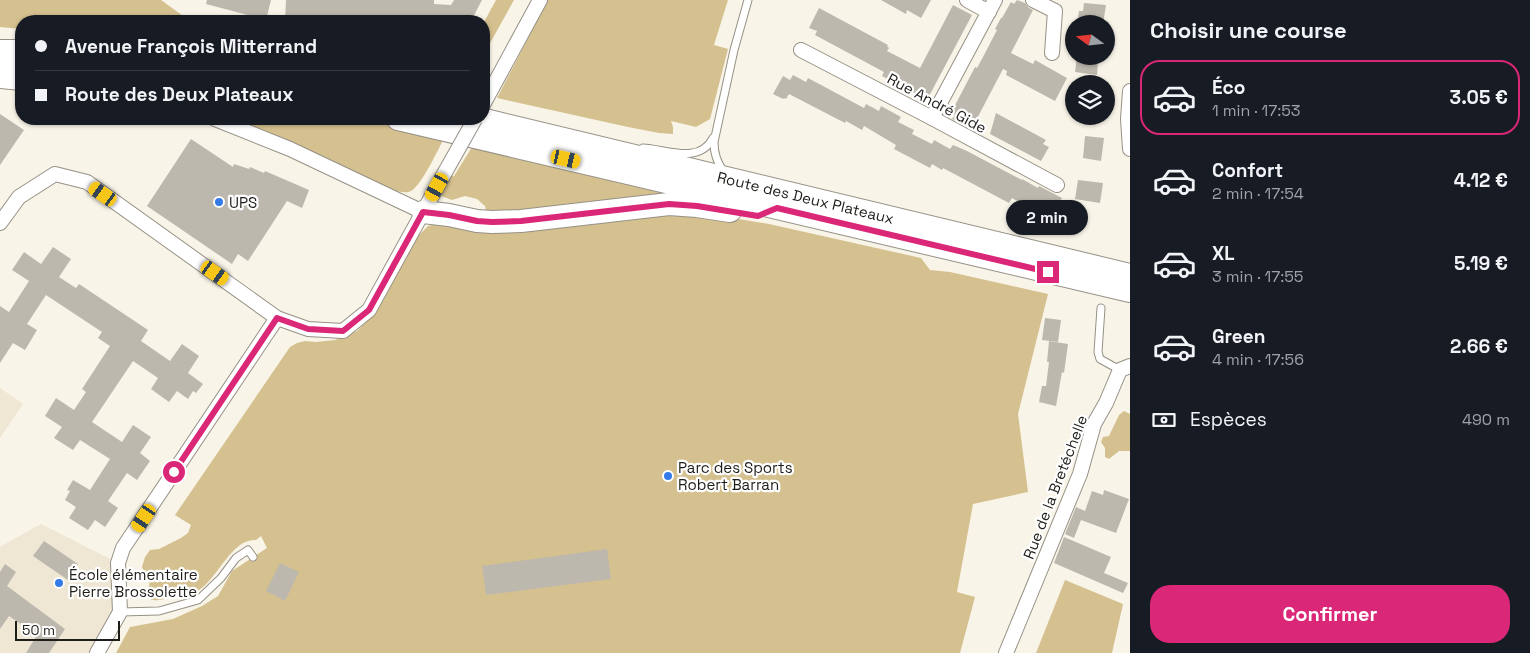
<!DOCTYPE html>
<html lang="fr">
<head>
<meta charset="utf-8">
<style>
	:root { --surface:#171b24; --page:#242831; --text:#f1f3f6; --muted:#9ea1a6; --line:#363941; --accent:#db2777 }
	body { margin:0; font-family:"Space Grotesk",sans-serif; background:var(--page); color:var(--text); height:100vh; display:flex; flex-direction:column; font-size:19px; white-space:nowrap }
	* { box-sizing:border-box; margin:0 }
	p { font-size:16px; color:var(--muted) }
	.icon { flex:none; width:28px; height:28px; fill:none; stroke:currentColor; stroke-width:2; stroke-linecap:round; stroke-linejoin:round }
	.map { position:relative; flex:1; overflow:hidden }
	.drawer { display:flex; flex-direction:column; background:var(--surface); width:400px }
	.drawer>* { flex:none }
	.guide { position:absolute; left:15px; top:15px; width:475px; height:110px; border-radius:20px; box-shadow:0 1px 4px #0004; display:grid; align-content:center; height:110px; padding:0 20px; background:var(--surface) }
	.needle { width:32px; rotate:285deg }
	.buttons { position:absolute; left:1065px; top:15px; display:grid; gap:10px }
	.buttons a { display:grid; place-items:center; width:50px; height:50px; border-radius:50%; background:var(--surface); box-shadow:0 1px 4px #0004; font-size:25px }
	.scale { position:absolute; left:15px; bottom:12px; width:105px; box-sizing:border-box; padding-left:5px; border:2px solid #1f1d19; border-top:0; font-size:14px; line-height:18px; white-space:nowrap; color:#1f1d19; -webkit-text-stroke:4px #fff; paint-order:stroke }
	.end { position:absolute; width:22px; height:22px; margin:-11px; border:6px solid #db2777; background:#fff; box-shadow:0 0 0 2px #fff }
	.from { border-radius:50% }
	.bubble { position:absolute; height:35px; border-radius:18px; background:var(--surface); box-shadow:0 1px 4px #0004; font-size:16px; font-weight:700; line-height:35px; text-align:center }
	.car { position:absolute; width:15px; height:30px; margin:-15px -8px; border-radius:6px; box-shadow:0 0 4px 1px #0007; background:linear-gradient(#f5c518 24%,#345 0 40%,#f5c518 0 76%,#345 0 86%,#f5c518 0) }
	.guide b { display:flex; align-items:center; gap:18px; height:48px; font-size:19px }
	.guide b+b { border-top:1px solid var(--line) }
	.guide i { width:12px; height:12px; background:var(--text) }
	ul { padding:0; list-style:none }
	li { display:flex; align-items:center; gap:15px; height:75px; margin:0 10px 8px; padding:0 10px; border:2px solid transparent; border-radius:20px }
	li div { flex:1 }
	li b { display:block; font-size:19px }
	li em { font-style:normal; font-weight:700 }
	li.current { border-color:var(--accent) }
	li>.icon { width:45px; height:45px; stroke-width:1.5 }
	h2 { padding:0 20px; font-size:22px; line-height:60px }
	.pay { display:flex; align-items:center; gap:12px; height:55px; padding:0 20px; font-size:19px }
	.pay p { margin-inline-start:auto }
	.action { display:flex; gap:10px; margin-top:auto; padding:10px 20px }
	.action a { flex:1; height:58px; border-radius:20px; background:var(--accent); color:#fff; font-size:20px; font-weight:700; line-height:58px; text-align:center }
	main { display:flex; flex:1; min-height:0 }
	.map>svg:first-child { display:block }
	.built { fill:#efe7d4 }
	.green { fill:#d5c18f }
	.building { fill:#bdb8ad }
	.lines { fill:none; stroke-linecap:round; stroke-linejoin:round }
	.service-casing { stroke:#969186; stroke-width:9 }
	.minor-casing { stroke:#969186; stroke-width:16 }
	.primary-casing { stroke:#969186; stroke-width:24 }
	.service { stroke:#fff; stroke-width:7 }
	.minor { stroke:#fff; stroke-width:14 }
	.primary { stroke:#fff; stroke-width:22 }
	.minor-bridge-casing { stroke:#969186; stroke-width:16; stroke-linecap:butt }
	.minor-bridge { stroke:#fff; stroke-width:14 }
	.route { stroke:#db2777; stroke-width:6 }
	.poi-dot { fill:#347ae8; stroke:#fff; stroke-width:2 }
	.labels { text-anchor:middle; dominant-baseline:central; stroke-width:4.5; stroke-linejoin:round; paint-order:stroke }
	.street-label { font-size:15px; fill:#1f1d19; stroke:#fff }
	.poi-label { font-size:15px; fill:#1f1d19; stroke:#fff; text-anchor:start }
</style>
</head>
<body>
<main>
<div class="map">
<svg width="1130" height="653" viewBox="0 0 1130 653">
	<rect width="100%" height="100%" fill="#f9f4e8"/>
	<g class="built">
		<path d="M0 388 23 404 0 438Z"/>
		<path d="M41 524 118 563 120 612 97 653H0V547Z"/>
	</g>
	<g class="green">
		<path d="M0 0H161L190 21H21V29L0 27Z"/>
		<path d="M496 0H514L489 45 484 60V22Z"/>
		<path d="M548 0H728L714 45 728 49 710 119 696 127 671 121 673 127V134L659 133 628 127 497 98Z"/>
		<path d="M228 119H368L444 138C438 150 421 186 411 191 406 194 398 191 392 190Z"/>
		<path d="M474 144 682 195 487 216 485 206 477 199 465 196 452 200 441 196 450 175 454 176Z"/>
		<path d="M702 213 769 224 921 258 930 270 950 272 1048 294 1018 414 1028 492 973 504 957 592 975 597 960 653H116L130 627 173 619 202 606 218 596 232 571 267 548 261 536 256 540C232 538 218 578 199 590 191 595 179 597 169 598 160 600 156 602 147 598L150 580 145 575 142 567 145 557 150 550 159 549 181 538 188 533 191 525 175 515 290 347 297 343 305 341 316 342 335 340 357 331 374 314 418 236 428 226 443 222Z"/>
		<path d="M1124 411 1130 414V451H1119L1109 459 1105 457V448L1101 442 1103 437 1109 436 1119 415Z"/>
		<path d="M1065 580 1123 604 1112 653H1036Z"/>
	</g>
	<g class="building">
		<path d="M207 0H271L266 20 206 4Z"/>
		<path d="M286 0H434V4L451 5 454 0H482L471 21H285Z"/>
		<path d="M881 0H931L921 18 907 10 906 14Z"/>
		<path d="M1017 0 1025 3 1029 8 1033 10 1011 53 1033 64 1035 60 1067 78 1055 101 1006 75 1007 71 1003 69 972 128H970L952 119 955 115 951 113 975 67 977 68 983 57 997 30 995 29 1001 18H1002L1011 2 1014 4Z"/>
		<path d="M1084 3 1106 5 1103 24H1077L1079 11H1083Z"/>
		<path d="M953 5 972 15 927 100 882 76 884 72 815 35 817 31 809 28 819 8 888 45 887 46 889 48 887 51 920 68Z"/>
		<path d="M1077 56H1094V61L1098 62 1097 75 1075 72Z"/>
		<path d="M793 75 806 82 808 78 864 108 866 104 879 111 881 106 901 117 898 122 914 130 912 134 932 144 934 140 950 149 953 145 967 151 1022 180V179L1038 188 1039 186 1062 198 1051 217 1029 205 1028 207 1012 198 1009 203 943 168 942 170 932 164 930 168 894 149 896 145 864 126 862 130 846 121 845 123 789 94 786 99 784 98 783 99 773 94 783 76 790 80Z"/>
		<path d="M996 113 1046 140 1043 144 1049 147 1041 161 990 134Z"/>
		<path d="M0 114 24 130 0 165Z"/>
		<path d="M1085 136 1104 138 1101 161 1083 158Z"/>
		<path d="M191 139 233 167 234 164 249 169 250 167 264 173 265 171 309 190 302 208 287 201 248 261 238 254 232 264 147 206Z"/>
		<path d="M1078 180 1103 183 1100 203 1075 199Z"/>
		<path d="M53 247 71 259 59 277 76 288 79 284 148 330 141 341 170 361 182 344 199 356 188 373 203 384 196 393 193 391 188 399 177 391 169 402 151 389 158 378 133 361 92 422 122 442 133 425 151 437 140 453 150 461 137 480 127 473 108 501 118 508 105 527 95 520 88 530 69 518 76 507 65 500 70 491 67 490 73 480 90 490 110 459 80 440 73 450 54 438 62 427 45 416 56 398 74 410 86 392 82 389 110 346 98 338 102 332 46 295 27 324 37 330 25 350 13 343 0 363V306L9 312 29 281 12 270 24 252 41 264Z"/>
		<path d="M1045 318 1061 320 1058 342 1042 340Z"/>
		<path d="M1049 341 1068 344 1064 373 1062 372 1056 406 1039 402 1042 386H1046L1049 362H1047Z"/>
		<path d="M1104 490 1129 499 1116 533 1081 520 1074 538 1065 534 1076 507 1085 511 1092 491 1103 495Z"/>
		<path d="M1064 537 1111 557 1104 573 1128 583 1123 593 1054 563Z"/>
		<path d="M44 541 78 564 68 580 33 556Z"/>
		<path d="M607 549 611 579 486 595 482 566Z"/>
		<path d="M280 563 299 572 285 601 266 591Z"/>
		<path d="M5 564 16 572 7 586 65 629 49 653H26L37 635 9 616 0 629V572Z"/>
	</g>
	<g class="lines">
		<defs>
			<g id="service">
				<path d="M643 148C666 149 699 165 713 138"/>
				<path d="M723 171C717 161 714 154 714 142L734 50 748 0"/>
				<path d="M1101 308 1098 352 1100 359 1120 370"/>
				<path d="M120 612 159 611 198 600 221 578 236 558 248 550 253 557"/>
			</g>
			<g id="minor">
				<path d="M967 0 989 12"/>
				<path d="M1033 0 1055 11 1052 53"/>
				<path d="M801 50 932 118 1057 185"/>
				<path d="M0 81 21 83"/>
				<path d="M1130 91 1128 119 1130 149"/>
				<path d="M484 103 540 0"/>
				<path d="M932 118 995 0"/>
				<path d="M215 119 290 149 423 212"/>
				<path d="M0 223 19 197 55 174 87 182 277 318"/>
				<path d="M97 653 120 612 118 563 123 548 277 318 308 329 343 331 369 310 444 174"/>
				<path d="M1006 653 1080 474 1094 424 1106 403 1120 370 1130 366"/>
			</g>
			<g id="primary">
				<path d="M0 51H21"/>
				<path d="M0 70H21"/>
				<path d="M398 119 1130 291"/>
				<path id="s1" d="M481 119 1130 275"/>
				<path d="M423 212 449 215 477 221 492 222 521 221 669 204 697 206 730 211"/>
			</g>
		</defs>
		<use href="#service" class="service-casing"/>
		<use href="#minor" class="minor-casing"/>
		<use href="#primary" class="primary-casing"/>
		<use href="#service" class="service"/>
		<use href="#minor" class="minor"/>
		<use href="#primary" class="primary"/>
		<defs>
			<path id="minor-bridge" d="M444 174 475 119"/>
		</defs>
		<use href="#minor-bridge" class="minor-bridge-casing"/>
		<use href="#minor-bridge" class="minor-bridge"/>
	</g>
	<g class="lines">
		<path class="route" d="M174 472 277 318 308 329 343 331 369 310 423 212 449 215 477 221 492 222 521 221 669 204 697 206 758 216 777 208 1048 272"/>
	</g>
	<g class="poi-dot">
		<circle cx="219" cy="202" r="5"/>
		<circle cx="668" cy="476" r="5"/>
		<circle cx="59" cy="583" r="5"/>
	</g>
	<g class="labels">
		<g class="street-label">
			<text transform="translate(937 103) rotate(28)">Rue André Gide</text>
			<text stroke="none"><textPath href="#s1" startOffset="334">Route des Deux Plateaux</textPath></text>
			<text transform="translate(1055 487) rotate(-69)">Rue de la Bretéchelle</text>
		</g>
		<g class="poi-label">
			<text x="229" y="202">UPS</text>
			<text x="678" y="467">Parc des Sports<tspan x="678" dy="17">Robert Barran</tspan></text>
			<text x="69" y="574">École élémentaire<tspan x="69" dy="17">Pierre Brossolette</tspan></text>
		</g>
	</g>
</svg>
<div class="buttons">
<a><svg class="needle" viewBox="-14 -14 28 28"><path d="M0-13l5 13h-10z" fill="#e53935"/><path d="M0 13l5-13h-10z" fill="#9ea1a6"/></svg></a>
<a><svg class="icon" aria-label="layers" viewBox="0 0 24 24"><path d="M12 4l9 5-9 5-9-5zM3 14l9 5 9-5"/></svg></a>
</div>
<div class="scale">50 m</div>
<i class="end from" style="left:174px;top:472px"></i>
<i class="end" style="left:1048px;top:272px"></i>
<div class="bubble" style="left:1006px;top:200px;width:82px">2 min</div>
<i class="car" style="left:566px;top:159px;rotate:103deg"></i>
<i class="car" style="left:437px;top:187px;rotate:209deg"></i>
<i class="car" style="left:103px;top:194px;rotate:305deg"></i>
<i class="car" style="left:215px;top:273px;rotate:125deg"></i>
<i class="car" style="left:144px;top:518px;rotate:214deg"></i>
<div class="guide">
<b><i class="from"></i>Avenue François Mitterrand</b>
<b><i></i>Route des Deux Plateaux</b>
</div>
</div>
<section class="drawer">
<h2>Choisir une course</h2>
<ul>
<li class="current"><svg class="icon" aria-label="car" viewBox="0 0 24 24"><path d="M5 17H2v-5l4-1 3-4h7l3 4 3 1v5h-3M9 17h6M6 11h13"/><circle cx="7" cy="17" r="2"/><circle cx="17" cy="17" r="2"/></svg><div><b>Éco</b><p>1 min · 17:53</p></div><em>3.05 €</em></li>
<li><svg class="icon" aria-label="car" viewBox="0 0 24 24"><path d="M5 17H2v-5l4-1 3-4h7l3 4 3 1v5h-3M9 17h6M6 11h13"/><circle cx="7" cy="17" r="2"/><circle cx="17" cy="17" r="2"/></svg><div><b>Confort</b><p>2 min · 17:54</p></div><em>4.12 €</em></li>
<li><svg class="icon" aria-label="car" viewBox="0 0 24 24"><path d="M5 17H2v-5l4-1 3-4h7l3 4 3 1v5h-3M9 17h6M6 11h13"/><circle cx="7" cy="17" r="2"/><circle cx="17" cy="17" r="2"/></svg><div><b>XL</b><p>3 min · 17:55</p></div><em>5.19 €</em></li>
<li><svg class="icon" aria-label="car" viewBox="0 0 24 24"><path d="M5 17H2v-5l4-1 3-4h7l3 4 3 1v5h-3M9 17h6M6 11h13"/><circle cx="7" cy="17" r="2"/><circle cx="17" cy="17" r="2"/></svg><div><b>Green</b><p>4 min · 17:56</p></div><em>2.66 €</em></li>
</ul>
<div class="pay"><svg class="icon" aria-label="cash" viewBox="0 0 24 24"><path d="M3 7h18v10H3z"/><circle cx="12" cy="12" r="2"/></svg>Espèces<p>490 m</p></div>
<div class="action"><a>Confirmer</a></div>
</section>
</main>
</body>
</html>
